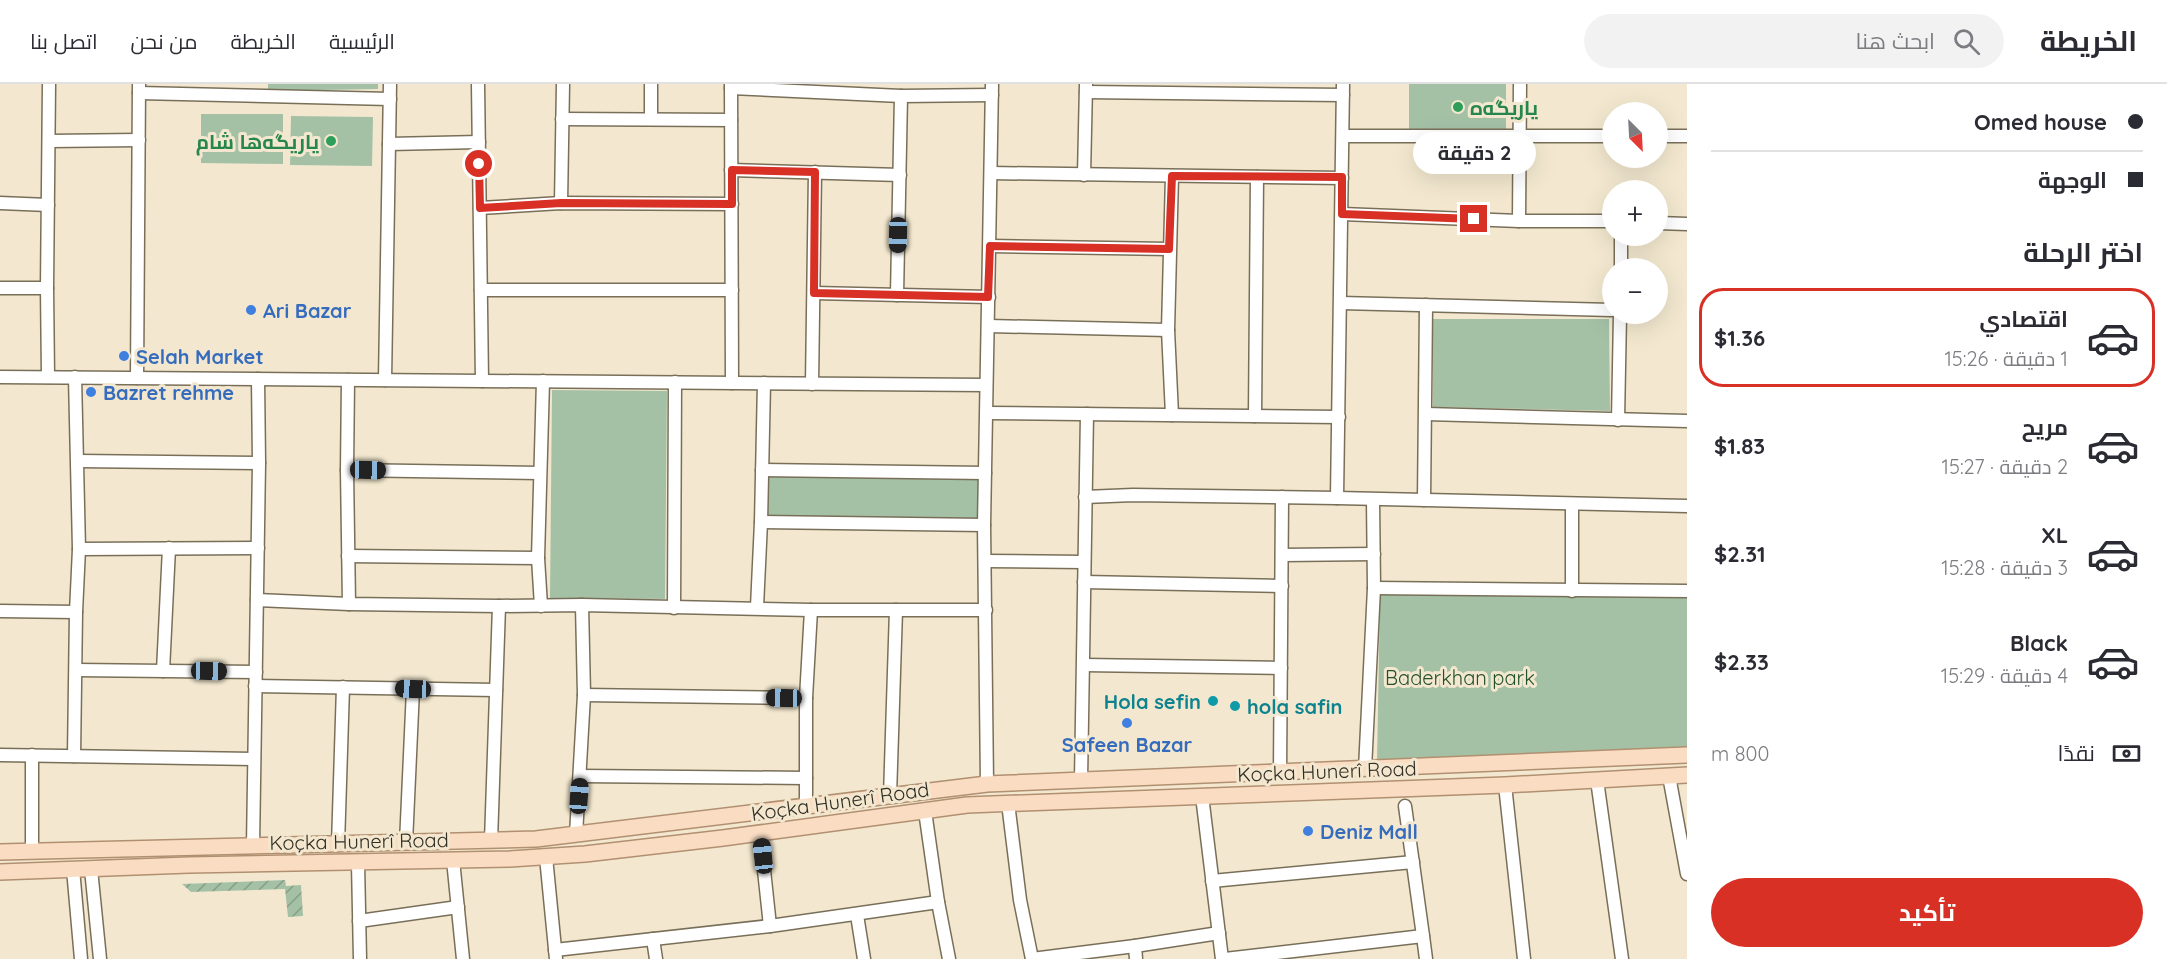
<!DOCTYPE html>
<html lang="ar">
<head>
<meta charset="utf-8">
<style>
	:root { --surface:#fff; --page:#f2f2f3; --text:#2b2b33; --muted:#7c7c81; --line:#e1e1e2; --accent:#d93025 }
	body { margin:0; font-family:Quicksand,Cairo,sans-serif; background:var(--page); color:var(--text); direction:rtl; height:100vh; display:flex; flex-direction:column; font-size:22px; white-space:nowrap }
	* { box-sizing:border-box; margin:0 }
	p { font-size:20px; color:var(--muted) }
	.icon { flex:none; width:33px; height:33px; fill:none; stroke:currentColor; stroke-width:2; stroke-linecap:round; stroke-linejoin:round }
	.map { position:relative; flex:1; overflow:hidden; direction:ltr }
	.drawer { display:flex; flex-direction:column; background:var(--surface); width:480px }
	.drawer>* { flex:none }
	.top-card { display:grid; align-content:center; height:132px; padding:0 24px; background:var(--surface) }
	.needle { width:39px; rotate:156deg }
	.controls { position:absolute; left:1602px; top:18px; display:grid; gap:12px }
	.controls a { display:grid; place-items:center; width:66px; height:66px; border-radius:50%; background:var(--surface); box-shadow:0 6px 24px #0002; font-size:30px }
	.end { position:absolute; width:27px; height:27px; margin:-14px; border:8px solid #d93025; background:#fff; box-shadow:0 0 0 3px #fff }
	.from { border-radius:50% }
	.bubble { position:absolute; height:42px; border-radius:21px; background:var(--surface); box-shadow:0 6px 24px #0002; font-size:20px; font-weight:700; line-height:42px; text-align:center; direction:rtl }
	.car { position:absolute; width:18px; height:36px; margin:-18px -9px; border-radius:8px; box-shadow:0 0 4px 2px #0007; background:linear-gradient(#222 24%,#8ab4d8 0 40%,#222 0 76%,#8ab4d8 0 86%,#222 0) }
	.top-card b { display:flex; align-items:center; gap:21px; height:57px; font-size:22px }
	.top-card b+b { border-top:2px solid var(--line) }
	.top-card i { width:15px; height:15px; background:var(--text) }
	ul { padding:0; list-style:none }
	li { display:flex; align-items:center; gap:18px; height:99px; margin:0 12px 9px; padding:0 12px; border:3px solid transparent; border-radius:24px }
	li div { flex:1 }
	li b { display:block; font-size:22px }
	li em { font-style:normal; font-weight:700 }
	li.active { border-color:var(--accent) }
	li>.icon { width:54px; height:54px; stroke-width:1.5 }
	h2 { padding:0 24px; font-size:27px; line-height:72px }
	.pay { display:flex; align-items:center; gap:15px; height:66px; padding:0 24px; font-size:22px }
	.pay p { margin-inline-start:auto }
	.action { display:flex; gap:12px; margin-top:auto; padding:12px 24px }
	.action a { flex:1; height:69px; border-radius:36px; background:var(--accent); color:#fff; font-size:24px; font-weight:700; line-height:69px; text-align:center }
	header { display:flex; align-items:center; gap:36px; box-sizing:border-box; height:84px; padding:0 30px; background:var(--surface); border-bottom:2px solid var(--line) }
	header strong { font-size:28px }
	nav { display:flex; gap:33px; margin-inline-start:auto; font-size:21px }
	.search { width:420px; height:54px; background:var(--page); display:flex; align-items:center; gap:15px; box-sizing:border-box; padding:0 21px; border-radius:33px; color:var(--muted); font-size:22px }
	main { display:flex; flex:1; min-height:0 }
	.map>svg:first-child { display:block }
	.green { fill:#a4c1a6 }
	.garden { fill:url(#garden-furrows) }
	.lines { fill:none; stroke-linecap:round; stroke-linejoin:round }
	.minor-casing { stroke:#796f59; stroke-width:15 }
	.major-casing { stroke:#b19071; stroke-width:18 }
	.minor { stroke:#fff; stroke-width:12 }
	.major { stroke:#fadcc3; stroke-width:15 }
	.route { stroke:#d93025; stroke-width:8 }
	.leisure-dot { fill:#2e9e5b; stroke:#f3e8cf; stroke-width:2 }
	.shop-dot { fill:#3f7fe0; stroke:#f3e8cf; stroke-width:2 }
	.culture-dot { fill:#0f9aa8; stroke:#f3e8cf; stroke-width:2 }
	.labels { text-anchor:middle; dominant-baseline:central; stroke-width:6; stroke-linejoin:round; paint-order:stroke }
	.leisure-label { font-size:20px; font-weight:bold; fill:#27864d; stroke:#f3e8cf; text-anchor:start }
	.shop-label { font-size:20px; font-weight:bold; fill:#366cbe; stroke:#f3e8cf; text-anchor:start }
	.park-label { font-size:20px; fill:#23522a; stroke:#f3e8cf }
	.culture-label { font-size:20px; font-weight:bold; fill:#0d838f; stroke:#f3e8cf; text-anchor:end }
	.street-label { font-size:20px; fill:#322e24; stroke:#f3e8cf }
</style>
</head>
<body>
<header>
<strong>الخريطة</strong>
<div class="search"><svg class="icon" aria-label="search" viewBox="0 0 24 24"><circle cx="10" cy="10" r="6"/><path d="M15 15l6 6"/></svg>ابحث هنا</div>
<nav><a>الرئيسية</a><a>الخريطة</a><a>من نحن</a><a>اتصل بنا</a></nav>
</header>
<main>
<section class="drawer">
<div class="top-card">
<b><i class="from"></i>Omed house</b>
<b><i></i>الوجهة</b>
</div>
<h2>اختر الرحلة</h2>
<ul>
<li class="active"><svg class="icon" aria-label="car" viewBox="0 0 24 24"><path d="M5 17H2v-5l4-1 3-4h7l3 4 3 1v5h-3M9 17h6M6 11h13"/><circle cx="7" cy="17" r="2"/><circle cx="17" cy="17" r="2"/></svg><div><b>اقتصادي</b><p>1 دقيقة · 15:26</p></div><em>$1.36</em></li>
<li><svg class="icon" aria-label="car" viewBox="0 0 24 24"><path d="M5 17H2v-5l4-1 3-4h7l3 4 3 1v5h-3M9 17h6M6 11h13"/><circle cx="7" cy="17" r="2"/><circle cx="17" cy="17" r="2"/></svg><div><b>مريح</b><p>2 دقيقة · 15:27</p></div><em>$1.83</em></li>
<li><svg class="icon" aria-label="car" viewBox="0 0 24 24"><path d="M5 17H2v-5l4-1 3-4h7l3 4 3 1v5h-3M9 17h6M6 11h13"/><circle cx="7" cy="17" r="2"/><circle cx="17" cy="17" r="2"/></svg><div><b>XL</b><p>3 دقيقة · 15:28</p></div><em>$2.31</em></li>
<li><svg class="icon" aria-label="car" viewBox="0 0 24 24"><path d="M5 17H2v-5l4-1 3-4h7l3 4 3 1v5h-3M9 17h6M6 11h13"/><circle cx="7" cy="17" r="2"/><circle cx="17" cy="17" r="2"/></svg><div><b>Black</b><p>4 دقيقة · 15:29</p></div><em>$2.33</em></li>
</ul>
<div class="pay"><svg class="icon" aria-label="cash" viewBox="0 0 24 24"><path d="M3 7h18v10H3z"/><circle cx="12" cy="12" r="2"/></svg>نقدًا<p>800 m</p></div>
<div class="action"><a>تأكيد</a></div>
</section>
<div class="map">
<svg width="1687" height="875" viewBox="0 0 1687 875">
	<defs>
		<pattern id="garden-furrows" width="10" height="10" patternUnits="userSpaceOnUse" patternTransform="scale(1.5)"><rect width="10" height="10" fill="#a4c1a6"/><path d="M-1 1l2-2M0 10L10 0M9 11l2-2" fill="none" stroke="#869d87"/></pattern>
	</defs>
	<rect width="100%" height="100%" fill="#f3e8cf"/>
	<g class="green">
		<path d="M268 0H378V5L268 7Z"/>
		<rect x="1409" y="0" width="97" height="46"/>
		<path d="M201 30H283V80L201 79Z"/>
		<path d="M291 32 373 33 372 82 290 81Z"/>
		<path d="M1433 235H1609L1610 327 1433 323Z"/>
		<path d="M552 306 667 307 665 515 550 514Z"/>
		<path d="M768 392 978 395V436L768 433Z"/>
		<path d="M1380 511 1687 512V665L1377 678Z"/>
	</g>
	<path class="garden" d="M285 796 286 802 301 801 303 832 288 833 285 805 191 808 182 800Z"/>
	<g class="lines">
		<defs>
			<g id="minor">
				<path d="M478 0 482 297"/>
				<path d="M731 0 732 299"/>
				<path d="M731 4 901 12 992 11"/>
				<path d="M1086 8 1343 11"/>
				<path d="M139 9 390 15"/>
				<path d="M562 35 731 36"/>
				<path d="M651 35V0"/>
				<path d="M1343 52H1612"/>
				<path d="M1658 52H1687"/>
				<path d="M49 57 139 56"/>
				<path d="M389 60 479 58"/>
				<path d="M731 86 900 91"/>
				<path d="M991 89 1342 94"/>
				<path d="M1084 91 1086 1"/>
				<path d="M0 119 48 121"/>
				<path d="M561 119 563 0"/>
				<path d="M480 124 561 119 732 120"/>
				<path d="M1342 130 1519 137H1612"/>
				<path d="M1519 137 1520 0"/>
				<path d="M1658 139 1687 140"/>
				<path d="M990 162 1169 165"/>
				<path d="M1621 184V152"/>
				<path d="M0 204H47"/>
				<path d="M481 206H732"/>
				<path d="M814 209 989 213"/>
				<path d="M897 211 901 12"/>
				<path d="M1341 219 1612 226"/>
				<path d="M989 242 1168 246"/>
				<path d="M0 293 986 301"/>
				<path d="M48 293 47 204 49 0"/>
				<path d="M137 294 139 0"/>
				<path d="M348 296 347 386 349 520"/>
				<path d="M385 296 390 0"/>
				<path d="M812 300 815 88"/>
				<path d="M987 329 1339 333"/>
				<path d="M1426 330 1687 337"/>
				<path d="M1172 331 1168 246 1172 92"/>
				<path d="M1255 332 1257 93"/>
				<path d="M1618 336 1620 230"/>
				<path d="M78 377 259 379"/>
				<path d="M347 386 539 389"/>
				<path d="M762 386 985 389"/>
				<path d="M1085 413 1133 411 1337 414 1687 422"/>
				<path d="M1337 414 1343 0"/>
				<path d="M1424 416 1426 221"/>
				<path d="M761 438 984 441"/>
				<path d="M79 465 258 464"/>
				<path d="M1282 471 1374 470"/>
				<path d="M348 472 538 474"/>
				<path d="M985 477 1084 478"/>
				<path d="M1084 498 1282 502"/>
				<path d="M1374 504 1687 507"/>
				<path d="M1572 507V420"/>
				<path d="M257 516 349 520 499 522 582 521 811 526H986"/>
				<path d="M541 522 538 474 543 297"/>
				<path d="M757 523 761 438 764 299"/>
				<path d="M674 524 675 298"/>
				<path d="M0 527 76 528"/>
				<path d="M1084 581 1281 584"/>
				<path d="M76 586 256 588"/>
				<path d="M163 587 169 464"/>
				<path d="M255 602 496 606"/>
				<path d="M584 611 806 614"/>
				<path d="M0 671 254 675"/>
				<path d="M32 671V767"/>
				<path d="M74 672 76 528 79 465 75 293"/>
				<path d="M1365 685 1374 504 1373 416"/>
				<path d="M1280 689 1282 413"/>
				<path d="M581 692 806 694"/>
				<path d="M1669 692 1687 790"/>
				<path d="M1081 696 1087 330"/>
				<path d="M1597 696 1622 875"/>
				<path d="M987 700 984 441 992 0"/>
				<path d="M1505 701 1524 875"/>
				<path d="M890 712 896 526"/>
				<path d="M1202 712 1222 875"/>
				<path d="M1008 719 1020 816 1032 875"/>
				<path d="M806 722V614L811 526"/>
				<path d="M1405 722 1423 852"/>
				<path d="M925 727 938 818 949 875"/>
				<path d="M760 749 770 842"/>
				<path d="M576 751 584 611 582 521"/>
				<path d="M491 757 499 522"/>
				<path d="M406 759 413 605"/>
				<path d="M338 761 343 603"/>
				<path d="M253 762 259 379 258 295"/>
				<path d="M546 773 556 875"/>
				<path d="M453 776 463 875"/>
				<path d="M358 779 360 875"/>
				<path d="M73 785 81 875"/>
				<path d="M91 785 100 875"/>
				<path d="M1212 797 1413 778"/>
				<path d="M857 831 864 875"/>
				<path d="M359 837 458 823"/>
				<path d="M653 855 656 875"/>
				<path d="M555 866 770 842 938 818"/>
				<path d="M1032 875 1135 862"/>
				<path d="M1136 875 1135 862 1219 849"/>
				<path d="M1225 875 1423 852 1426 875"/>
			</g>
			<g id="major">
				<path d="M0 768 536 755 987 700 1687 671"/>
				<path d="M0 788 189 781 510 775 585 770 723 754 967 721 1505 701 1687 691"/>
			</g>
		</defs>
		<use href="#minor" class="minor-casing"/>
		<use href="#major" class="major-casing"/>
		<use href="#minor" class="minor"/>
		<use href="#major" class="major"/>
	</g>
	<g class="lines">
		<path class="route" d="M479 80 480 124 561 119 732 120V86L815 88 814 209 988 213 990 162 1169 165 1172 92 1342 93V130L1474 135"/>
	</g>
	<g class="leisure-dot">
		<circle cx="1458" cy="23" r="6"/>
		<circle cx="331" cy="57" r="6"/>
	</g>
	<g class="shop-dot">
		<circle cx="251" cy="226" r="6"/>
		<circle cx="124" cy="272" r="6"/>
		<circle cx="91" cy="308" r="6"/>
		<circle cx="1127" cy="639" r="6"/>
		<circle cx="1308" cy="747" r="6"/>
	</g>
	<g class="culture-dot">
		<circle cx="1213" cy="617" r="6"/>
		<circle cx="1235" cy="622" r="6"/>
	</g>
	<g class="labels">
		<g class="leisure-label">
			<text x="1470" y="23">یاریگه‌ه</text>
			<text x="319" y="57" text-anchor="end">ياريگه‌ها شام</text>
		</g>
		<g class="shop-label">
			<text x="263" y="226">Ari Bazar</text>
			<text x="136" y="272">Selah Market</text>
			<text x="103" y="308">Bazret rehme</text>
			<text x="1127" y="660" text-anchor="middle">Safeen Bazar</text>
			<text x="1320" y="747">Deniz Mall</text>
		</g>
		<g class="park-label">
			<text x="1460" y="593">Baderkhan park</text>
		</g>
		<g class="culture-label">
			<text x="1201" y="617">Hola sefin</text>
			<text x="1247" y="622" text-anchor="start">hola safin</text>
		</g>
		<g class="street-label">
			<text transform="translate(1327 687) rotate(-2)">Koçka Hunerî Road</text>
			<text transform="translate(840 717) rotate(-8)">Koçka Hunerî Road</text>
			<text transform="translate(359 757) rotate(-1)">Koçka Hunerî Road</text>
		</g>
	</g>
</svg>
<div class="controls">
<a><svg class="needle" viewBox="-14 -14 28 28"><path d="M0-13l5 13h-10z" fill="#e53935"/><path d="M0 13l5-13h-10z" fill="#7c7c81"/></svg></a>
<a>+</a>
<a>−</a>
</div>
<i class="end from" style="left:479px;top:80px"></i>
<i class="end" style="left:1474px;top:135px"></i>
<div class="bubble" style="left:1413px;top:48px;width:123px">2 دقيقة</div>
<i class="car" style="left:898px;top:151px;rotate:181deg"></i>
<i class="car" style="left:368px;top:386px;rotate:91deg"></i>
<i class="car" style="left:209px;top:587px;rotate:91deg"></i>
<i class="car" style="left:413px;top:605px;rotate:272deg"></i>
<i class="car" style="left:784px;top:614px;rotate:271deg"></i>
<i class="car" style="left:579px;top:712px;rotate:4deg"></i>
<i class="car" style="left:763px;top:772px;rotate:354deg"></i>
</div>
</main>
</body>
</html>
